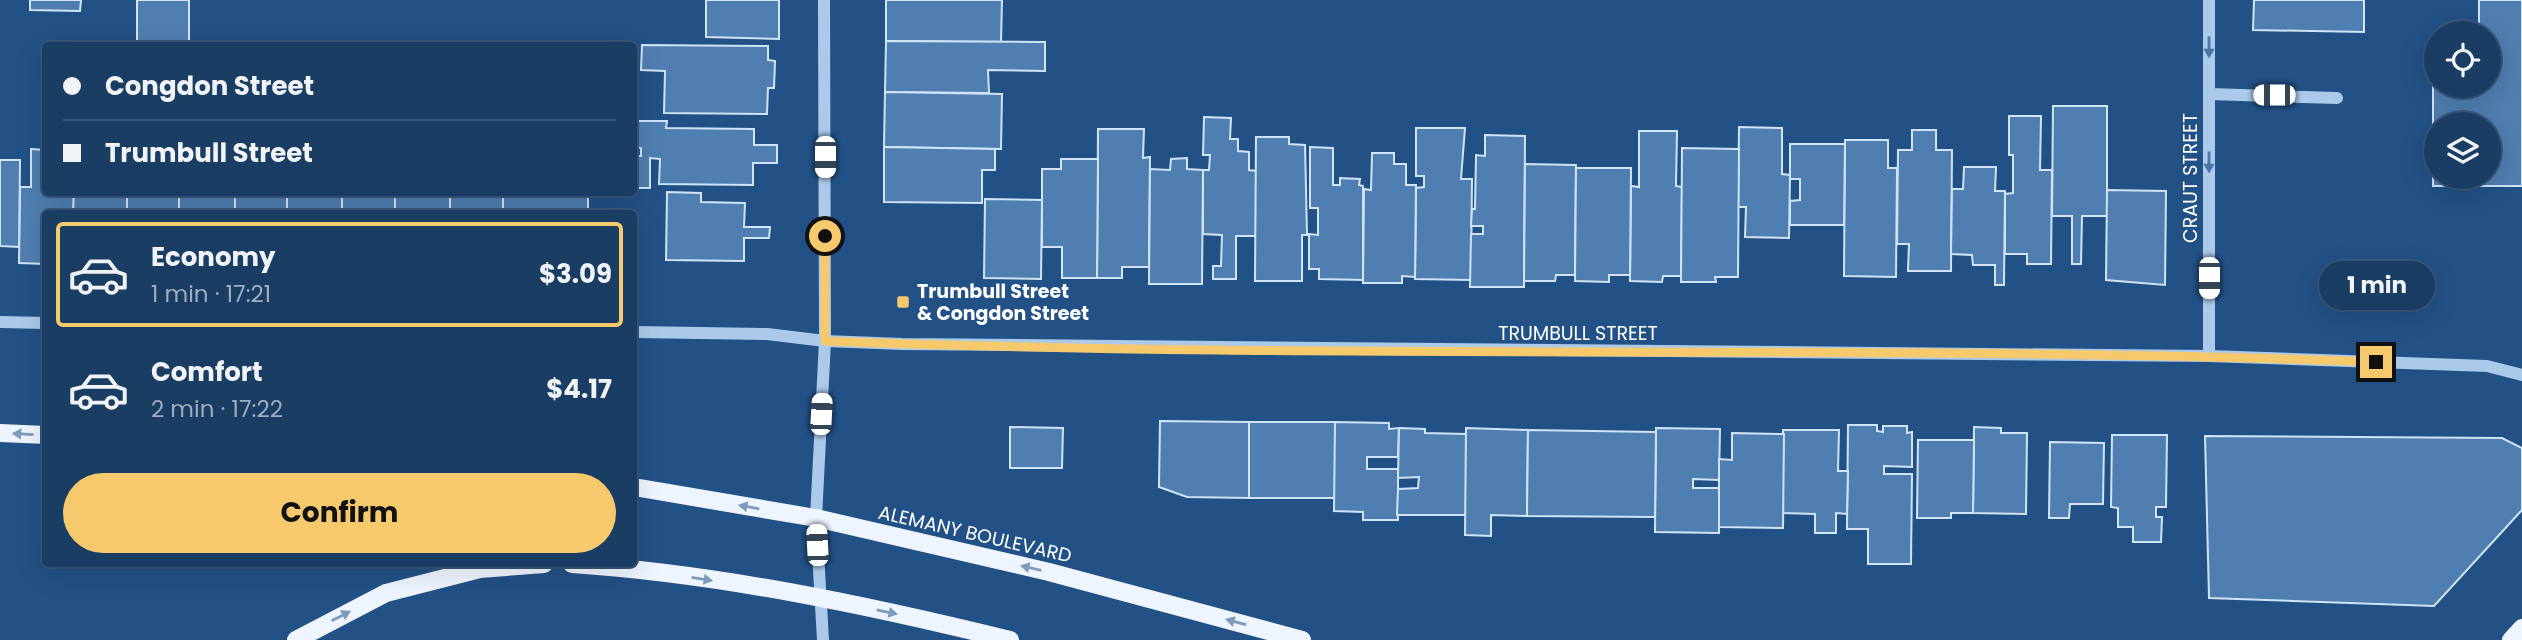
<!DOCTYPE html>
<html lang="en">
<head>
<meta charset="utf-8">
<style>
	:root { --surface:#1a3d64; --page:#23446a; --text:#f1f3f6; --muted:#9faebf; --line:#385678; --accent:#f6c96d }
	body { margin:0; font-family:Poppins,sans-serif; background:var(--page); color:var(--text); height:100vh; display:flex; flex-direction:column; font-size:26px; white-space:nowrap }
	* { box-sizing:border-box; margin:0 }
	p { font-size:23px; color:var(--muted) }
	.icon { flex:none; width:38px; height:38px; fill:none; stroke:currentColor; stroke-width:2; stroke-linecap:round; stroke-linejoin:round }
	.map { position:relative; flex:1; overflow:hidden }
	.sheet { position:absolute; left:42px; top:210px; width:595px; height:357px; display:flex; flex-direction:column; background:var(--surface); border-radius:7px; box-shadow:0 7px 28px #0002,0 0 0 2px var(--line) }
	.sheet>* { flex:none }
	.banner { position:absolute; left:42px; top:42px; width:595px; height:154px; border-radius:7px; box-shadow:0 7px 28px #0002,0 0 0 2px var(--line); display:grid; align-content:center; height:154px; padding:0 21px; background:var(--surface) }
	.tools { position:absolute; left:2424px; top:21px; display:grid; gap:14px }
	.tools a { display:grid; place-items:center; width:77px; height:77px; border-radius:50%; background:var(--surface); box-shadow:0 7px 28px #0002,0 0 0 2px var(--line); font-size:35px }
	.end { position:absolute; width:32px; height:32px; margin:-16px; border:9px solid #f6c96d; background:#111; box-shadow:0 0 0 4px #111 }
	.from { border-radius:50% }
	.bubble { position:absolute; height:49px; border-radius:24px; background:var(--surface); box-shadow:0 7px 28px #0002,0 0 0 2px var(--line); font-size:23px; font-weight:700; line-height:49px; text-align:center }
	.car { position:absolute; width:21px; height:42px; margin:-21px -10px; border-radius:9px; box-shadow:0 0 5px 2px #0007; background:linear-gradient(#fff 24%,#345 0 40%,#fff 0 76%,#345 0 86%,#fff 0) }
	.banner b { display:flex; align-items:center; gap:24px; height:66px; font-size:26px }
	.banner b+b { border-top:2px solid var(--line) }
	.banner i { width:18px; height:18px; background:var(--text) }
	ul { padding:12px 0 0; list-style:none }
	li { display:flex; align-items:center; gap:21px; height:105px; margin:0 14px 10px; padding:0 7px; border:4px solid transparent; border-radius:7px }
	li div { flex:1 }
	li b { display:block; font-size:26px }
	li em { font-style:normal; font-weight:700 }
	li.selected { border-color:var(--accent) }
	li>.icon { width:63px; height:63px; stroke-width:1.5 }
	.cta { display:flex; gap:14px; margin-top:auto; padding:14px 21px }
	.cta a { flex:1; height:80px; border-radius:42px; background:var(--accent); color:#111; font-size:28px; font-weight:700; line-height:80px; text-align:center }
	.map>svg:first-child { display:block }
	.building { fill:#4f7eb0; stroke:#d0e3f7; stroke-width:2; fill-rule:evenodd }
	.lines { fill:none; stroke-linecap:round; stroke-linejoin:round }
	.minor { stroke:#abcae9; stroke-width:12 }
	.major { stroke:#eff5fe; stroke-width:18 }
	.oneway { fill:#4b75a4 }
	.oneway2 { fill:#7e9bbc }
	.route { stroke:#f6c96d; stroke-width:9 }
	.poi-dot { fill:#f6c96d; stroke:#225186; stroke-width:2.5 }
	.labels { text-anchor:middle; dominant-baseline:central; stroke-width:6; stroke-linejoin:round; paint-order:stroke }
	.street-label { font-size:19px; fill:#fff; stroke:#225186 }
	.poi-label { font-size:19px; font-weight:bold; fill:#fff; stroke:#225186; text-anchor:start }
</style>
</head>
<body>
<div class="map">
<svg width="2522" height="640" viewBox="0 0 2522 640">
	<rect width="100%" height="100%" fill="#225186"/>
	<g class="building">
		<path d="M30 0H81L80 11 30 10Z"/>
		<path d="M137 0H189V42L137 41Z"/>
		<path d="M706 0H779V39L706 37Z"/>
		<path d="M886 0H1002L1001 42 886 41Z"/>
		<path d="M2254 0H2364V32L2253 30Z"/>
		<path d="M2479 0H2522V186H2433V35H2436V86H2488V33H2479ZM2436 124H2488V177H2436Z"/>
		<path d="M886 41 1045 42V71L988 70 989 93 885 92Z"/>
		<path d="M642 45 768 46V60L775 61 774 88H768L767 114 664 113 665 71 641 70Z"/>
		<path d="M885 92 1002 94 1001 149 884 147Z"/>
		<path d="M2053 106H2107V216H2082L2081 264H2072V216H2052Z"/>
		<path d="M2009 116H2041L2040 170H2052L2051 264H2027V254H2005V194L2013 193V155H2009Z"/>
		<path d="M1204 117 1231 118 1230 139H1238V151L1249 152V170L1257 171 1256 236H1236V279H1213V266H1221L1222 235 1203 234V170H1209L1210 155H1203Z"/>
		<path d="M634 121H667L666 128 754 129V145H777V163H753V185L659 184 660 159 650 158V188H634V156H641V148L634 147Z"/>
		<path d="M1739 127 1782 128V174L1790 175 1789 238 1745 237 1746 207H1738Z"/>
		<path d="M1416 128H1465L1461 179H1472L1471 280 1415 279 1416 188 1424 187V176H1416Z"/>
		<path d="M1098 129H1144L1143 158 1150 157 1149 267H1122V278H1097Z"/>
		<path d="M1912 130H1936V150H1952L1951 271H1908L1909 244H1897L1898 150H1912Z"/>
		<path d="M1639 131H1677L1676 186 1682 187 1681 276H1663L1662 282 1630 281 1631 186 1639 187Z"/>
		<path d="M1485 135 1525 136 1524 287H1470L1471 234H1483V226H1471L1472 209H1475L1476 155 1485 156Z"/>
		<path d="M1256 137H1289V144L1305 145 1307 235H1302V281H1255Z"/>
		<path d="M1845 140H1888V168H1897L1896 277 1844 276Z"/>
		<path d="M1790 144H1845L1844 225H1790V201L1800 200V179H1790Z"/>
		<path d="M884 147 995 149V170H982V203L884 202Z"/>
		<path d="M1310 147 1333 148V185H1340V178L1360 179 1359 185 1363 186V280L1319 279V269H1309V234L1318 235V208H1310Z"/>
		<path d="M1682 148 1739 149 1738 277H1715L1716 282H1681Z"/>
		<path d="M31 149 46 150V192H74L73 214H46V264L19 263 20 187H31Z"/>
		<path d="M1372 153H1394V164H1406V185H1416L1415 277 1402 276V283H1363L1364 189 1371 190Z"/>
		<path d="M1187 158V169L1203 170 1202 284H1149L1150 169 1170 170 1171 159Z"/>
		<path d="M1061 159H1098L1097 278H1062V247H1042V169H1061Z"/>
		<path d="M0 160H20L19 247 0 246Z"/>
		<path d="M1525 164 1576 165 1575 275H1556L1555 281H1524Z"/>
		<path d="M1964 167H1996L1995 191H2005L2004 285H1995V265H1973L1972 255 1951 254 1952 189H1963Z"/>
		<path d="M1576 168H1631L1630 275H1609V282L1575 281Z"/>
		<path d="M2107 190 2166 191 2165 285 2106 280Z"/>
		<path d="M74 192H127V214H73Z"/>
		<rect x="127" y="192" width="52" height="22"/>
		<rect x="179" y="192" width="56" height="22"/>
		<rect x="235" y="192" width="52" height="22"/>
		<rect x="287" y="192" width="55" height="22"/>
		<rect x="342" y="192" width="53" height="22"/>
		<rect x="395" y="192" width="55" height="22"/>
		<rect x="450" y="192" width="53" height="22"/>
		<path d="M503 192H588V212L503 214Z"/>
		<path d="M667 192 701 193V202L745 203 744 227H770L769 238H744V261L666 260Z"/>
		<path d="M985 199 1042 200 1041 279 984 278Z"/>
		<path d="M1160 421 1249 422V498L1187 497 1159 487Z"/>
		<rect x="1249" y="422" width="86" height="76"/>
		<path d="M1335 422 1389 423V429L1399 428 1398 457H1367V469H1398V520H1363V512L1334 511Z"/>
		<path d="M1848 425H1877V431L1883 432V426H1907V433L1912 432V467L1884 466V474H1912L1911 564H1868V529H1847Z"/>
		<path d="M1010 427 1063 428 1062 468H1010Z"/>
		<path d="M1974 427 2001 428V433H2027L2026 514 1973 513Z"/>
		<path d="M1399 428 1425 429V433L1466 434V515H1397L1398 489 1418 488 1419 477 1398 478Z"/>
		<path d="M1466 428 1528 430 1527 516 1491 515V536L1465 535Z"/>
		<path d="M1656 428 1720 429 1719 480 1693 479V488H1719V533L1655 532Z"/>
		<path d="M1528 430 1656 432 1655 517 1527 516Z"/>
		<path d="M1783 430H1839L1838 471H1848L1847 514 1836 513V533H1815V514L1783 513Z"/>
		<path d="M1732 433 1784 434 1783 528 1719 527V459L1732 460Z"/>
		<path d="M2112 435H2167L2166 507H2156V517H2162L2161 542H2133V527H2118V508L2111 507Z"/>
		<path d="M2205 436 2502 438 2522 448V510L2434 606 2209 598Z"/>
		<path d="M1918 440H1974L1973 513H1951V518H1917Z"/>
		<path d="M2050 442 2104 443 2103 504H2070L2069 518H2049Z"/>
	</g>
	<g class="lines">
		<g class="minor">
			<path d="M2209 94 2337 98"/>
			<path d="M0 322 46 323"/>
			<path d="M634 332 767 334 825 341 902 344 2209 356 2487 366 2522 375"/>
			<path d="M2209 356V0"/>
			<path d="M823 640 816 518 825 341 824 0"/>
		</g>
		<g class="major">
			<path d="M0 433 46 435"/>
			<path d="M634 487 816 518 1049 572 1302 640"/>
			<path d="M572 564C720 574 867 605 1010 640"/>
			<path d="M296 640 386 593 480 569 544 564"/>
			<path d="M2511 640 2522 628"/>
		</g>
	</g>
	<defs><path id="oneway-solid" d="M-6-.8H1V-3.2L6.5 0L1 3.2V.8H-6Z" transform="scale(1.75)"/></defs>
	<g class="oneway">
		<use href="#oneway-solid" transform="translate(2209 47) rotate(90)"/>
		<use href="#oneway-solid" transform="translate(2209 162) rotate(90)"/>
	</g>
	<g class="oneway2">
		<use href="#oneway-solid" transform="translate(23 434) rotate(-177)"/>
		<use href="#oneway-solid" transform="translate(749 507) rotate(-170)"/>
		<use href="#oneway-solid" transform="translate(1031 568) rotate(-167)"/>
		<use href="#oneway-solid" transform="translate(702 579) rotate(9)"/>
		<use href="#oneway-solid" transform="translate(887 612) rotate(12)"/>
		<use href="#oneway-solid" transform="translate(341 616) rotate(-27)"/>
		<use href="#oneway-solid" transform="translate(1236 622) rotate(-165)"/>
	</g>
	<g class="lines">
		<path class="route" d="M825 236V341C1342 361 1859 343 2376 362"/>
	</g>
	<rect class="poi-dot" x="896" y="295" width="14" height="14" rx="3.5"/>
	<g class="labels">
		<g class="street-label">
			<text transform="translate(2190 178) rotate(-90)">CRAUT STREET</text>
			<text x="1578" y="333">TRUMBULL STREET</text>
			<text transform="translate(975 534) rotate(13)">ALEMANY BOULEVARD</text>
		</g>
		<g class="poi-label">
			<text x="917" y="291">Trumbull Street<tspan x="917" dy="22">&amp; Congdon Street</tspan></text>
		</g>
	</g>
</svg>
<div class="tools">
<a><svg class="icon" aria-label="locate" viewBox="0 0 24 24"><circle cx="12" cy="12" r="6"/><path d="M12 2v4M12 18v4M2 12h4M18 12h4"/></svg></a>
<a><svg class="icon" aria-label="layers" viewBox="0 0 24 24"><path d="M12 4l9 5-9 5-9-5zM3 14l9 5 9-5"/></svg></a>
</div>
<i class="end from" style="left:825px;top:236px"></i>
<i class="end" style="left:2376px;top:362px"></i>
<div class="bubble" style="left:2319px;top:261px;width:116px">1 min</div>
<i class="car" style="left:2274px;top:95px;rotate:270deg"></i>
<i class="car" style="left:825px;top:157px;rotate:180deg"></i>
<i class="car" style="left:2209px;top:278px;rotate:180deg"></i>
<i class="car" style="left:821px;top:414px;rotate:3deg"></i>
<i class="car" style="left:817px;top:545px;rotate:357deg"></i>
<div class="banner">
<b><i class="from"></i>Congdon Street</b>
<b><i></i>Trumbull Street</b>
</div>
<section class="sheet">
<ul>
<li class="selected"><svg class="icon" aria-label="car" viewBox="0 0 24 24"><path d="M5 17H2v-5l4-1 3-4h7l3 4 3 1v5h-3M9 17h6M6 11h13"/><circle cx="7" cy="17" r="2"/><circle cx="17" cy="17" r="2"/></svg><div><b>Economy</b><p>1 min · 17:21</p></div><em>$3.09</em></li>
<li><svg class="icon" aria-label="car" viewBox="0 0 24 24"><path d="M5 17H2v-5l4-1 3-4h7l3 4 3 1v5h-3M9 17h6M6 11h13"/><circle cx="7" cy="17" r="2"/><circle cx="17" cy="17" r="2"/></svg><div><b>Comfort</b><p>2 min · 17:22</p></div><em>$4.17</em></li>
</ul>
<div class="cta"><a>Confirm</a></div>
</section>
</div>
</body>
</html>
